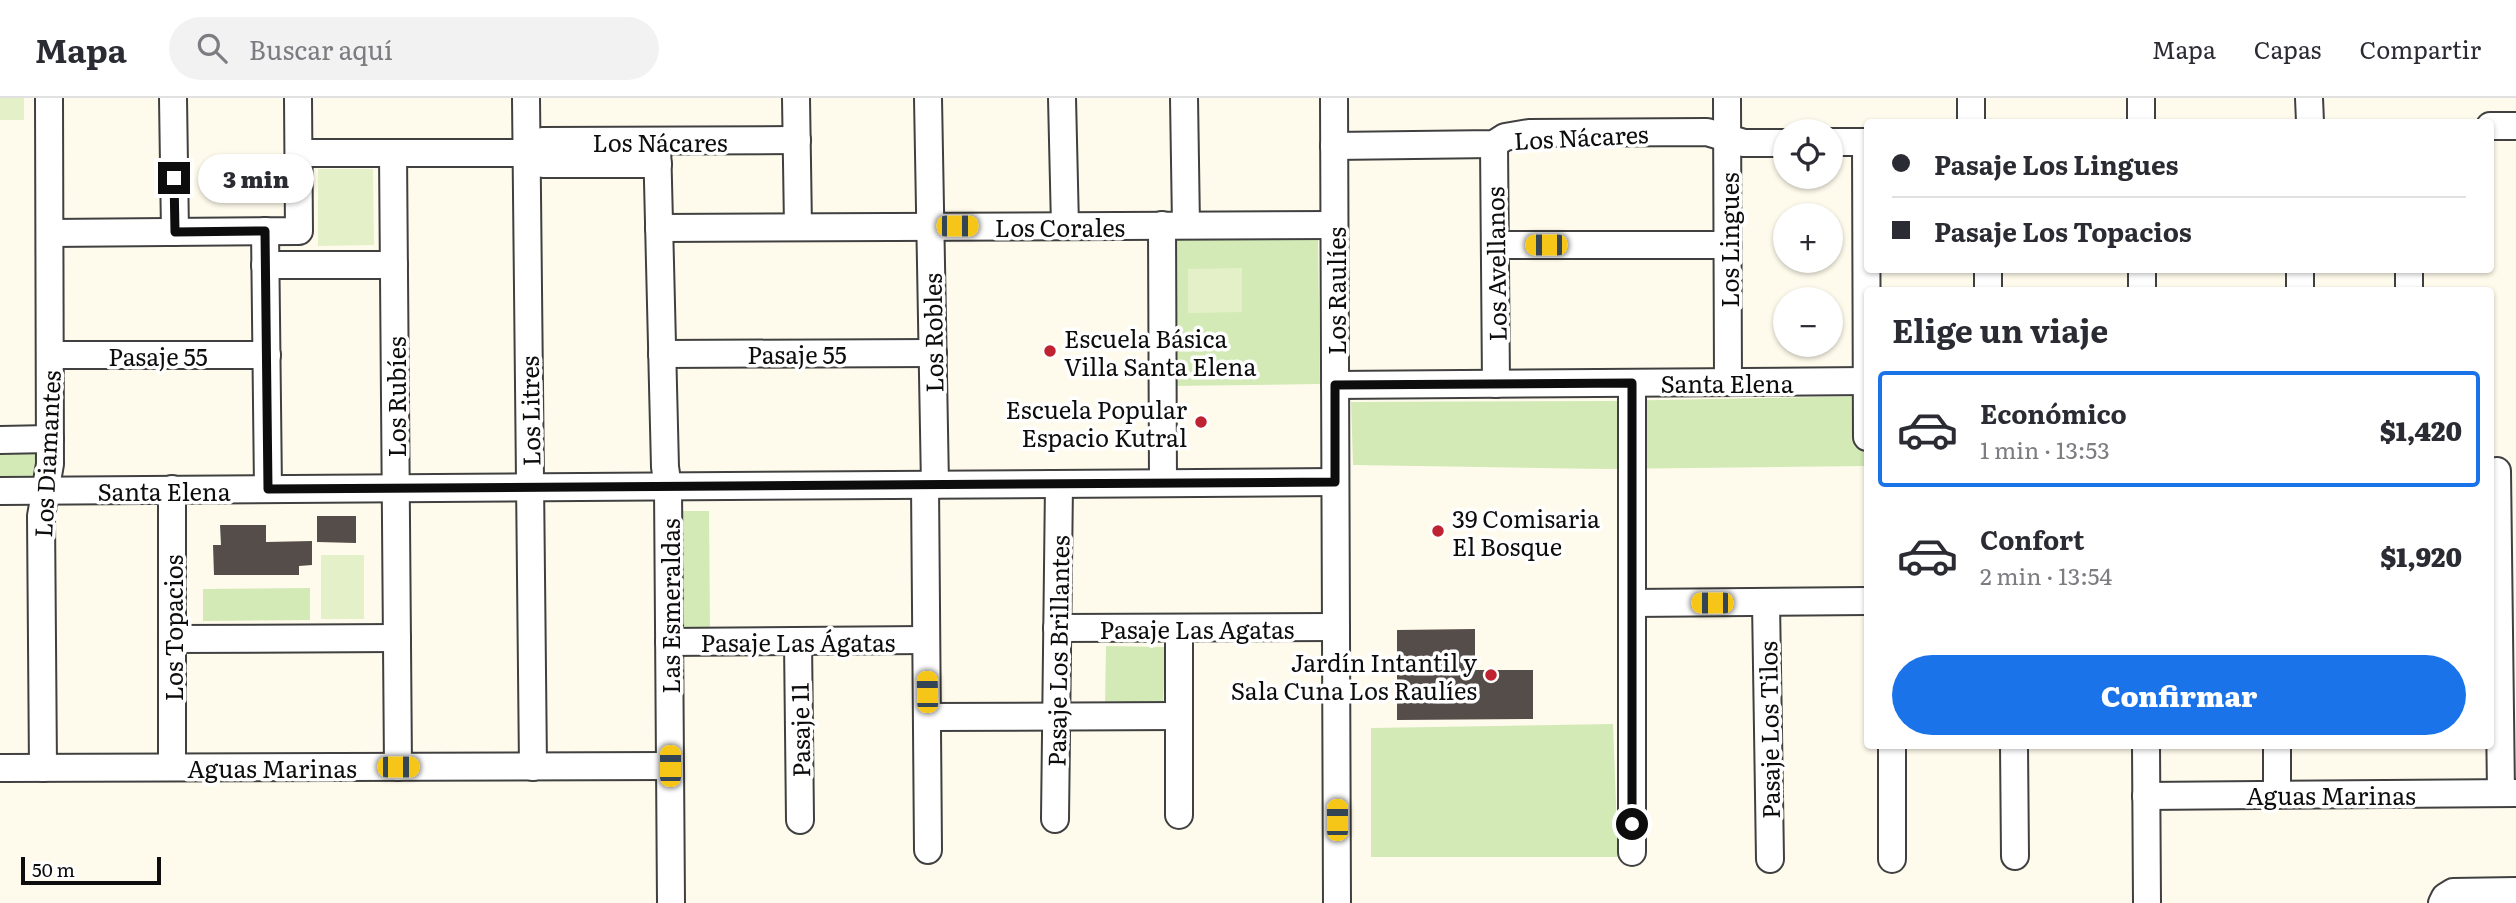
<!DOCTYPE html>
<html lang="es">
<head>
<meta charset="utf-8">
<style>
	:root { --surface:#fff; --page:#f2f2f3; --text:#2b2b33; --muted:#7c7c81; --line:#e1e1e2; --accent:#1a73e8 }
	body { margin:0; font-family:Literata,serif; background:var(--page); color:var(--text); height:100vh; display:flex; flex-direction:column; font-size:26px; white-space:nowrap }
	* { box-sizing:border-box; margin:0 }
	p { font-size:23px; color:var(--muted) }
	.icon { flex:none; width:38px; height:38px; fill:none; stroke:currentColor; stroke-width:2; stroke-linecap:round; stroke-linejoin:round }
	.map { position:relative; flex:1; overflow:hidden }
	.sheet { position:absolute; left:1864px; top:189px; width:630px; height:462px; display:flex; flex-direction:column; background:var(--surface); border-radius:7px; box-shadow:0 2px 5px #0004 }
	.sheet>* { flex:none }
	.hud { position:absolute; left:1864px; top:21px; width:630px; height:154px; border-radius:7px; box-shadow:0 2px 5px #0004; display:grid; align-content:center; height:154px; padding:0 28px; background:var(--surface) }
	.buttons { position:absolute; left:1773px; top:21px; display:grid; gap:14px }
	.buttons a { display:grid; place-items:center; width:70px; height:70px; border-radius:50%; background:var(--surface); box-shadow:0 2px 5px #0004; font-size:35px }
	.scale { position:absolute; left:21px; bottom:18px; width:140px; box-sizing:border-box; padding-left:7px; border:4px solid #0d0d0d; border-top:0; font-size:19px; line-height:24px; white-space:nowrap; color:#0d0d0d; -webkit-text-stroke:5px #fff; paint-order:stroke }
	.end { position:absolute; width:32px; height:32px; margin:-16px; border:9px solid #0d0d0d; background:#fff; box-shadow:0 0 0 4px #fff }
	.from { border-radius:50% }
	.bubble { position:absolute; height:49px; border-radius:24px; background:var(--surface); box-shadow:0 2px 5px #0004; font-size:23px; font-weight:800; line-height:49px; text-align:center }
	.car { position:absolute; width:21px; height:42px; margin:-21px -10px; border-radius:9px; box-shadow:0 0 5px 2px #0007; background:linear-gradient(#f5c518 24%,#345 0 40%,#f5c518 0 76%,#345 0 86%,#f5c518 0) }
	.hud b { display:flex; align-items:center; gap:24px; height:66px; font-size:26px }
	.hud b+b { border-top:2px solid var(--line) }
	.hud i { width:18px; height:18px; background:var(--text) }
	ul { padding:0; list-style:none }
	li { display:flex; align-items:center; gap:21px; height:116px; margin:0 14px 10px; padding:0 14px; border:4px solid transparent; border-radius:7px }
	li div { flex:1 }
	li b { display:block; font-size:26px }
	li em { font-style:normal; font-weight:800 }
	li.active { border-color:var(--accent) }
	li>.icon { width:63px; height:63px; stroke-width:1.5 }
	h2 { padding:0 28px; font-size:32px; line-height:84px }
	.action { display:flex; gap:14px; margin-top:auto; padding:14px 28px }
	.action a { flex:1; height:80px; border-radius:42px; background:var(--accent); color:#fff; font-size:28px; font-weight:800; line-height:80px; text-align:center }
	header { display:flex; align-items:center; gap:42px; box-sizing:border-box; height:98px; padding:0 35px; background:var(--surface); border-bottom:2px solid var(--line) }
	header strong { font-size:33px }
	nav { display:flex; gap:38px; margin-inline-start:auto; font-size:24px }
	.search { width:490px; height:63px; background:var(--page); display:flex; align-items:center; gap:18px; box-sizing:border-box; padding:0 24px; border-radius:38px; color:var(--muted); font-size:26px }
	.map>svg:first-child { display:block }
	.green { fill:#d3eab6 }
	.pitch { fill:#e4f1c8 }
	.building { fill:#554d49 }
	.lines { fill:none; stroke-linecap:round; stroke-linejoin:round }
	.minor-casing { stroke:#404040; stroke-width:30 }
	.minor { stroke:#fff; stroke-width:26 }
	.route { stroke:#0d0d0d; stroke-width:9 }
	.poi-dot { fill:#bf2230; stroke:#fff; stroke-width:2.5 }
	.labels { text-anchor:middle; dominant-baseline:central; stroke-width:7; stroke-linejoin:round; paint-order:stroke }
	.street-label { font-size:24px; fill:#0d0d0d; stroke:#fff }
	.poi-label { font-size:24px; fill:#0d0d0d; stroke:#fff; text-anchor:start }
</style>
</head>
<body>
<header>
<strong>Mapa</strong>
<div class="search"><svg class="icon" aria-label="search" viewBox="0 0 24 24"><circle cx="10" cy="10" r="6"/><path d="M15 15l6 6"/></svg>Buscar aquí</div>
<nav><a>Mapa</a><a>Capas</a><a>Compartir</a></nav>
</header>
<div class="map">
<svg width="2516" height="805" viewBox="0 0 2516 805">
	<rect width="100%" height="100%" fill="#fffbec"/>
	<g class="green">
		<path d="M1318 136 1320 286 1170 288 1169 138Z"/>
		<path d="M1867 298V368L1605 371 1353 367 1351 304 1608 303Z"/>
		<path d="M0 350H42V379L0 380Z"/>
		<path d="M680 413H709L710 529H680Z"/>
		<path d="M310 490V522L203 523V491Z"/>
		<path d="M1106 548 1165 549 1163 609 1105 608Z"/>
		<path d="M1613 626 1618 759H1371V630Z"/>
	</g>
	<g class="pitch">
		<rect x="0" y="0" width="24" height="22"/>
		<path d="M318 71H373L374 147 318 148Z"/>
		<path d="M1242 170V214L1188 215V171Z"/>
		<rect x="321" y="457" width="43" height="64"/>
	</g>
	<g class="building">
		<path d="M317 418H356V445L317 444Z"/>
		<path d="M220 427H266V444L312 443V467L299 468V477H214L213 447H221Z"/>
		<path d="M1475 531V572H1533V621L1397 622V532Z"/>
	</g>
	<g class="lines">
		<defs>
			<g id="minor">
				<path d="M173 0 175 134"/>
				<path d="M526 0 533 669"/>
				<path d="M796 0 798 129"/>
				<path d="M928 0 935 387"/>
				<path d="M1062 0 1065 128"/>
				<path d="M1184 0 1186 127"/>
				<path d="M1334 0 1337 805"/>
				<path d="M1727 0 1728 284"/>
				<path d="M1971 0V24"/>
				<path d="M2141 0V24"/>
				<path d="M2309 0 2310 24"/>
				<path d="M2490 28H2516"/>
				<path d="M657 43 665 369 668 389 671 805"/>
				<path d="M1830 44H1867"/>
				<path d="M1866 44 1867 339"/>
				<path d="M1494 46 1496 286"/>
				<path d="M1334 48 1494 46 1505 39 1529 35 1707 34 1744 45H1785"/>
				<path d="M299 55H526L543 66H658"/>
				<path d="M393 55 398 669"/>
				<path d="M526 55 542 43 797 42"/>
				<path d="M1162 127 1163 385"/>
				<path d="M659 130 1334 127"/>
				<path d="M265 133 268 391"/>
				<path d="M50 135 299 133 298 0"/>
				<path d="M1495 147H1728"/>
				<path d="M265 167H394"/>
				<path d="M1988 172V192"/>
				<path d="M2142 172V192"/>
				<path d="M2300 172V192"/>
				<path d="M2409 172V192"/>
				<path d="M662 256 933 255"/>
				<path d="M50 257H267"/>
				<path d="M1632 285V754"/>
				<path d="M1335 287 1867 283"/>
				<path d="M0 342 50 341"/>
				<path d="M2497 373 2501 695"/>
				<path d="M925 387 928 752"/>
				<path d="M172 391V669"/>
				<path d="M0 393 1335 384"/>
				<path d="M1766 504 1770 761"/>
				<path d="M1632 505 1867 503"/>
				<path d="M1057 530 1336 529"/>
				<path d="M1179 530V717"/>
				<path d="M172 541 397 540"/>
				<path d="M798 543 800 722"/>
				<path d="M669 544 926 542"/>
				<path d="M927 619 1179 618"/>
				<path d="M1892 648V761"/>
				<path d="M2014 648 2015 758"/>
				<path d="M2146 648 2147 805"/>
				<path d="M2277 648V697"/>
				<path d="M0 670 670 668"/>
				<path d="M43 670 41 418 50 366 49 0"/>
				<path d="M2146 698 2516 695"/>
				<path d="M1055 721 1059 386"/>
				<path d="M2442 805 2445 799 2453 794 2516 793"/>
			</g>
		</defs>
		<use href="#minor" class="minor-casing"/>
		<use href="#minor" class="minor"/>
	</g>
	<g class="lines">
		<path class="route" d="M174 80 175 134 265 133 268 391 1335 384V287L1632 285V726"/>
	</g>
	<g class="poi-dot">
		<circle cx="1050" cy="253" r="7"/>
		<circle cx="1201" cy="324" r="7"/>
		<circle cx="1438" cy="433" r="7"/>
		<circle cx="1491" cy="577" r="7"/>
	</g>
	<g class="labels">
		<g class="street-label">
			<text transform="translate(1581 38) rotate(-3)">Los Nácares</text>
			<text x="660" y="43">Los Nácares</text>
			<text x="1060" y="128">Los Corales</text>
			<text transform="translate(1728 142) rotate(-90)">Los Lingues</text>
			<text transform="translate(1495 166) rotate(-91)">Los Avellanos</text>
			<text transform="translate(1335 193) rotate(-90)">Los Raulíes</text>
			<text transform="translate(932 235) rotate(-91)">Los Robles</text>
			<text x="797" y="255">Pasaje 55</text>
			<text x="158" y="257">Pasaje 55</text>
			<text x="1727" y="284">Santa Elena</text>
			<text transform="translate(395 299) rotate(-90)">Los Rubíes</text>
			<text transform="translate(529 313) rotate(-91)">Los Litres</text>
			<text transform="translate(46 356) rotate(-87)">Los Diamantes</text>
			<text x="164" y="392">Santa Elena</text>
			<text transform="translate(669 508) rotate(-90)">Las Esmeraldas</text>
			<text transform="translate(172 530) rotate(-90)">Los Topacios</text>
			<text x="1197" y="530">Pasaje Las Agatas</text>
			<text x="798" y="543">Pasaje Las Ágatas</text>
			<text transform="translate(1057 553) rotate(-89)">Pasaje Los Brillantes</text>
			<text transform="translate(799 632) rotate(-91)">Pasaje 11</text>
			<text transform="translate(1768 632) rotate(-91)">Pasaje Los Tilos</text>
			<text x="272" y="669">Aguas Marinas</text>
			<text x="2331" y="696">Aguas Marinas</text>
		</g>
		<g class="poi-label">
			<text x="1064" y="239">Escuela Básica<tspan x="1064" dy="28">Villa Santa Elena</tspan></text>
			<text x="1187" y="310" text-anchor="end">Escuela Popular<tspan x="1187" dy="28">Espacio Kutral</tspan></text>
			<text x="1452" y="419">39 Comisaria<tspan x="1452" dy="28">El Bosque</tspan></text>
			<text x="1477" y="563" text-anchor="end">Jardín Intantil y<tspan x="1477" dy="28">Sala Cuna Los Raulíes</tspan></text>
		</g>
	</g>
</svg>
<div class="buttons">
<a><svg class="icon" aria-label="locate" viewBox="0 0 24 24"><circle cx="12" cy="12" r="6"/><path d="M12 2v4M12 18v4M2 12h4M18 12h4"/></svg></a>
<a>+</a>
<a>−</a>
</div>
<div class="scale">50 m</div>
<i class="end from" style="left:1632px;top:726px"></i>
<i class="end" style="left:174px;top:80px"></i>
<div class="bubble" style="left:198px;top:56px;width:116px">3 min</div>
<i class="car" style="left:957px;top:128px;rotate:90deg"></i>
<i class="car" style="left:1546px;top:147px;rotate:270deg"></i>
<i class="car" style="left:1712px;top:505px;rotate:270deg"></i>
<i class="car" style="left:927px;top:594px;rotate:359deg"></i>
<i class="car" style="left:670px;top:668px;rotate:0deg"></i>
<i class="car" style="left:398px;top:669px;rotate:90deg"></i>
<i class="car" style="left:1337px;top:722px;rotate:0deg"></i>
<div class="hud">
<b><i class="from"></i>Pasaje Los Lingues</b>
<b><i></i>Pasaje Los Topacios</b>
</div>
<section class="sheet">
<h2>Elige un viaje</h2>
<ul>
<li class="active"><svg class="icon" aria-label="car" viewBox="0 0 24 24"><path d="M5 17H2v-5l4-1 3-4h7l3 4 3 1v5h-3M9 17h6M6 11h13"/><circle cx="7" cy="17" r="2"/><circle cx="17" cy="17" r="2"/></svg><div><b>Económico</b><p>1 min · 13:53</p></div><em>$1,420</em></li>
<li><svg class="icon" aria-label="car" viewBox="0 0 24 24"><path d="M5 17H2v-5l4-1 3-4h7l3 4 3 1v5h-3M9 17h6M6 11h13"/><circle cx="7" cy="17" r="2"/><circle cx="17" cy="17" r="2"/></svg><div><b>Confort</b><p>2 min · 13:54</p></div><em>$1,920</em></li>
</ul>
<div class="action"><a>Confirmar</a></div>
</section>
</div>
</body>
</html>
